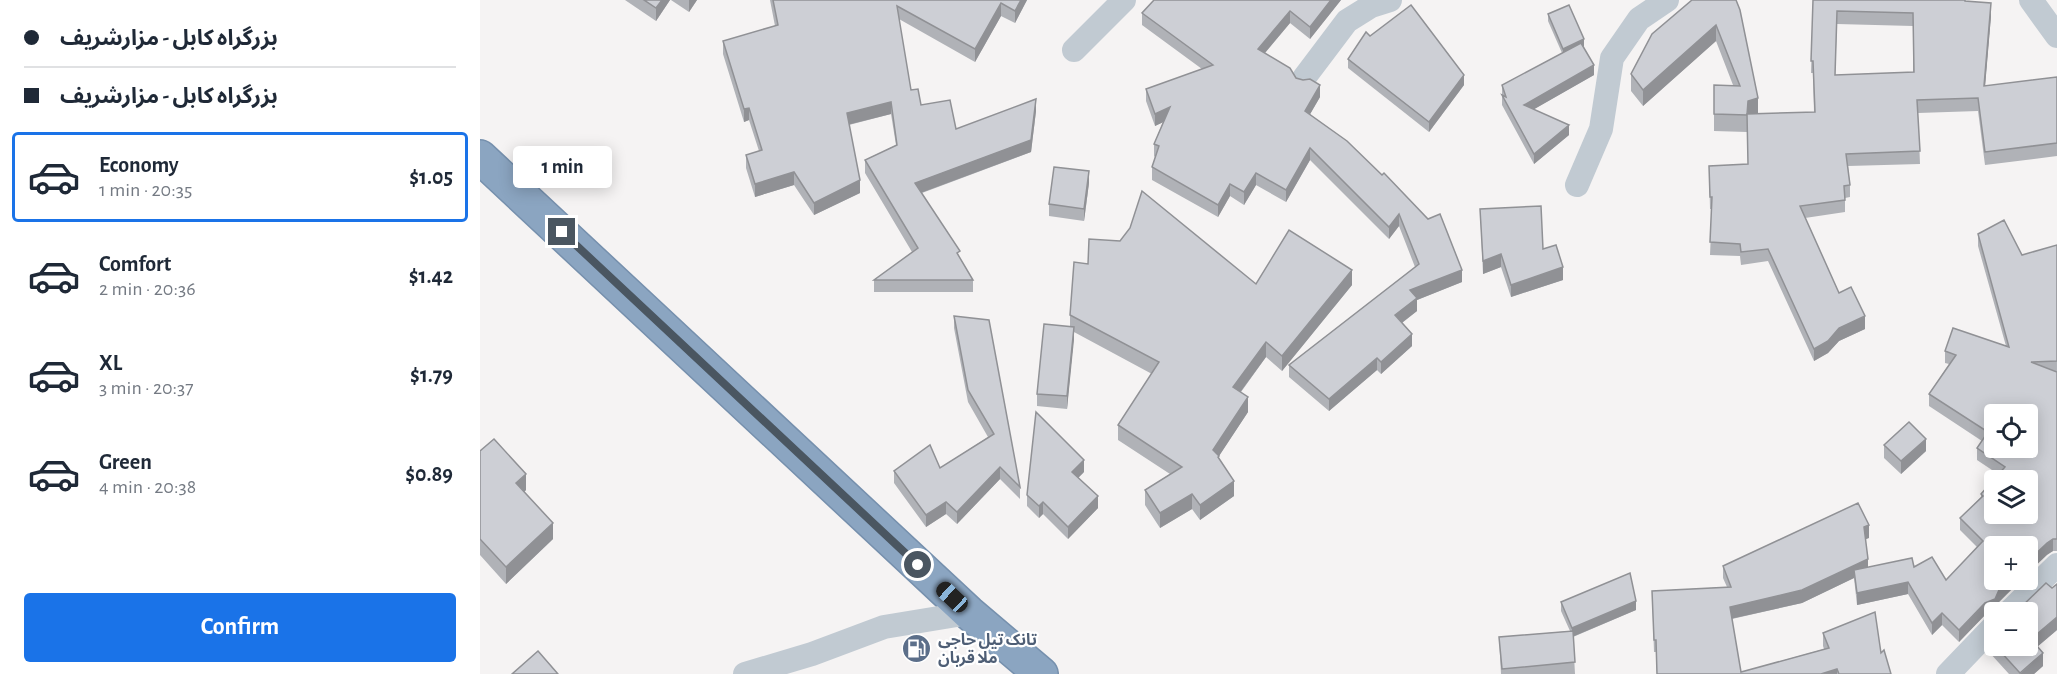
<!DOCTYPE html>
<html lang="en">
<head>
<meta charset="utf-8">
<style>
	:root { --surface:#fff; --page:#f2f2f3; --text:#1f2937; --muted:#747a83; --line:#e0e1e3; --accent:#1a73e8 }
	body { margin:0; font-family:"Alegreya Sans","Noto Sans Arabic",sans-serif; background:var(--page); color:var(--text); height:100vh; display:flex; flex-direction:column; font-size:22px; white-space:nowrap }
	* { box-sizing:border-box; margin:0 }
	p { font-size:20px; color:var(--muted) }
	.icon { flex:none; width:33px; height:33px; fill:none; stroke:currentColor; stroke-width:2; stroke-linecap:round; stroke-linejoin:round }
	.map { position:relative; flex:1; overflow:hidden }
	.panel { display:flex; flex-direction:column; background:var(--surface); width:480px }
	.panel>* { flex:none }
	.top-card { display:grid; align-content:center; height:132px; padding:0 24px; background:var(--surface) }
	.buttons { position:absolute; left:1504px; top:404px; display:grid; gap:12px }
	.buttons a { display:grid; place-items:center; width:54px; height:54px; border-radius:6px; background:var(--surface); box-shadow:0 3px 15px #0003; font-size:30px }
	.end { position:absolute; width:27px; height:27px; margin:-14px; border:8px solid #4a5661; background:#fff; box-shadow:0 0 0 3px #fff }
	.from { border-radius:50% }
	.bubble { position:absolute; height:42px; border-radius:6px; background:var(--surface); box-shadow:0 3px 15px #0003; font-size:20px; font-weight:700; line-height:42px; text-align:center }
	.car { position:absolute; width:18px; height:36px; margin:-18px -9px; border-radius:8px; box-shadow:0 0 4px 2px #0007; background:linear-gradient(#222 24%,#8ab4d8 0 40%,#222 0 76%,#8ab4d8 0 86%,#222 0) }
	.top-card b { display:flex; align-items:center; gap:21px; height:57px; font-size:22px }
	.top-card b+b { border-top:2px solid var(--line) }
	.top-card i { width:15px; height:15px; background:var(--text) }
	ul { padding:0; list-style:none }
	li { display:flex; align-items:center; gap:18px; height:90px; margin:0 12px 9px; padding:0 12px; border:3px solid transparent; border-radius:6px }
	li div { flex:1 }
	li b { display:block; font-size:22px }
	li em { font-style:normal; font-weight:700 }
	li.active { border-color:var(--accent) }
	li>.icon { width:54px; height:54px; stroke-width:1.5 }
	.button { display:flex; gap:12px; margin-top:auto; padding:12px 24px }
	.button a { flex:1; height:69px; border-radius:6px; background:var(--accent); color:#fff; font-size:24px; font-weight:700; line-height:69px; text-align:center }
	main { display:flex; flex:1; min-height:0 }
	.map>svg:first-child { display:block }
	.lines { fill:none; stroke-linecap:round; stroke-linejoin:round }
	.highway-casing { stroke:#7690ad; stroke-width:36 }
	.street { stroke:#c1cad2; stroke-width:24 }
	.highway { stroke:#8ba5c1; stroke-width:33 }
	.wall { fill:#b0b2b7; fill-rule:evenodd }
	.shaded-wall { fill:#909195 }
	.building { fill:#cdcfd5; stroke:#909195; stroke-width:1.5; fill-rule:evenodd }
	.route { stroke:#4a5661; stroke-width:8 }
	.labels { text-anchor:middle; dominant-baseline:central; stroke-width:4.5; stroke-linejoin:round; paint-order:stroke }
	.service-label { font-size:16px; font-weight:bold; fill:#4e5e75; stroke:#fff; text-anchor:start }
</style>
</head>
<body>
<main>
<section class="panel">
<div class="top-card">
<b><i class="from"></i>بزرگراه کابل - مزارشریف</b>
<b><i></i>بزرگراه کابل - مزارشریف</b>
</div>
<ul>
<li class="active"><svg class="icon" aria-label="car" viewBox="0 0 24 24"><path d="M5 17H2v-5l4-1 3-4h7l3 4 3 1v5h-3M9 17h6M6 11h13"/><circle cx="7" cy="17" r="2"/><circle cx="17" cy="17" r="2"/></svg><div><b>Economy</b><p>1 min · 20:35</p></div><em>$1.05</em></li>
<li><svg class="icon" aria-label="car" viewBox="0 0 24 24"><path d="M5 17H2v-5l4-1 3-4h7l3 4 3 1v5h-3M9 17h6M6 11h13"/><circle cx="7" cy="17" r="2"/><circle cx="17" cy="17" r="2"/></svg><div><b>Comfort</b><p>2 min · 20:36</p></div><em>$1.42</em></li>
<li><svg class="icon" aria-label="car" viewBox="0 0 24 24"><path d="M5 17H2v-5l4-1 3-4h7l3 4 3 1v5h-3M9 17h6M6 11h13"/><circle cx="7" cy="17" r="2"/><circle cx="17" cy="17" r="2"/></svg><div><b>XL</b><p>3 min · 20:37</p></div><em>$1.79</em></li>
<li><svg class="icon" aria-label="car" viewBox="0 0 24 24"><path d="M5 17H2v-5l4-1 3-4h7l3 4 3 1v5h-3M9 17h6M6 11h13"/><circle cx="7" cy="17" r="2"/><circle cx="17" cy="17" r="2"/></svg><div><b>Green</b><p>4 min · 20:38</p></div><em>$0.89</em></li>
</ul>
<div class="button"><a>Confirm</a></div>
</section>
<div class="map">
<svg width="1577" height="674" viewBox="0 0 1577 674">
	<rect width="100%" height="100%" fill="#f5f3f3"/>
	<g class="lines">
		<defs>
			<path id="highway" d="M0 157 489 613 561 674"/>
		</defs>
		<use href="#highway" class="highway-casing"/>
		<g class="street">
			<path d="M1551 0 1577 36"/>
			<path d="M594 50 644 0"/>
			<path d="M824 78 867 21 891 6 910 0"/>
			<path d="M1097 185 1121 129 1132 58 1159 19 1187 0"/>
			<path d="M1529 612 1577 565"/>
			<path d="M265 674 332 654 404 627 489 613"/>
			<path d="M1468 674 1515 625"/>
		</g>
		<use href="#highway" class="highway"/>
	</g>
	<g class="wall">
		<path d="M145 0H190L176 21Z"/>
		<path d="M191 0H217L209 12Z"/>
		<path d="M290 0H547L535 23 521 16 495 62 419 19 431 90 441 105 476 129 556 111 551 152 442 193 480 258 493 280V292H394V280L432 252 385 173V160L416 145 411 114 369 125 380 193 334 215 314 185 275 197 266 168V155L279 151 269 120 264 122 243 54V41L295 26Z"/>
		<path d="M861 0 830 39 810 23 785 53 840 97 830 114 982 282 937 300V311L922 323 932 346 901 374 897 370 849 411 809 377V365L935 267 919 226 909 239 830 160 806 202 776 185 764 205 750 196 738 217 672 180V167L675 157 674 156V144L683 122 675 126 666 101V89L722 69 662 25V13Z"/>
		<path d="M1256 0 1278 114 1334 112 1333 73H1331L1333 0 1485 1 1511 16 1505 86 1577 77V156L1505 165 1498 111 1438 113 1440 164 1368 166 1370 185V197L1365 198V212L1325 218 1359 293 1385 329 1359 341 1348 353 1334 361 1288 261 1261 265 1260 256 1230 255 1232 209H1230L1229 166 1268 164 1267 122V132L1234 131V85H1253L1236 41 1163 106 1151 91V74ZM1357 24 1433 26V72L1355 75Z"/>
		<path d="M1068 14 1104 46H1103L1114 75 1054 109 1089 135 1054 164 1022 105V85L1082 53 1068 21Z"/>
		<path d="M890 36 984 85 949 132 868 68V59Z"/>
		<path d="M609 183 604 221 569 216V204Z"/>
		<path d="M1000 209 1063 249 1083 280 1031 297 1021 267 1003 274Z"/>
		<path d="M1498 234 1542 255 1577 245V551H1573L1515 579H1542L1519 602 1515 611 1505 615 1479 642 1462 625 1452 635 1428 594 1377 605 1374 578 1322 603 1252 619 1261 672 1344 649 1343 646V633L1401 653 1411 674H1177L1176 652H1174L1172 591 1247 587 1243 578V566L1389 538 1385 539 1388 567H1434L1466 580 1497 547 1480 530V518L1501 497V494L1518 474 1497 460V448L1502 441 1449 406V394L1469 364 1465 363V351L1526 346 1498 246Z"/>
		<path d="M776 284 872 285 802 371 786 357 761 392 768 412 739 456V459L754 496 720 520 712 509 680 528 665 505V490L690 474 638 440V425L672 374 594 332 587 409 557 406V394L590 326V315Z"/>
		<path d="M474 316 540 487V499L520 479 477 524 466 514 446 527 414 483V471L460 468 508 437 488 402 474 328Z"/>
		<path d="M1404 445 1446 451 1421 474 1404 458Z"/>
		<path d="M0 451 46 490 44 492 73 539 26 584 0 555Z"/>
		<path d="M604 472 598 478 618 508 588 539 563 514 559 518 547 506V495Z"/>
		<path d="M1081 602 1156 610 1093 637 1095 674H1021L1019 637 1090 631 1081 611Z"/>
		<path d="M1577 630 1558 646 1563 666 1554 674H1529L1509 652V639Z"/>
	</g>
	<g class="shaded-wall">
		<path d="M182 0H190L176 21V8Z"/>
		<path d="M209 0H217L209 12Z"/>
		<path d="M541 0H547L535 23V11Z"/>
		<path d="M851 0H861L830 39V27Z"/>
		<path d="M521 3V16L495 62V49Z"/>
		<path d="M1511 3V16L1504 99V86Z"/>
		<path d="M810 11V23L778 61V49Z"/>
		<path d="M1236 25V41L1163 106V90Z"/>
		<path d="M1104 39V46L1083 55V49Z"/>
		<path d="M1114 65V75L1044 115V105Z"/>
		<path d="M984 75V85L949 132V122Z"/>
		<path d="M840 85V97L825 123V111Z"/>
		<path d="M1278 98V115L1268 118 1267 132 1268 101Z"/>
		<path d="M556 99V111L551 152 435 195V183Z"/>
		<path d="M411 102V114L367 125V113Z"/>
		<path d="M690 107V119L675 126V114Z"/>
		<path d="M269 108V120L264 122V109Z"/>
		<path d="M1089 125V135L1054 164V154Z"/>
		<path d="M830 148V160L806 202V190Z"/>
		<path d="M609 171V183L604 221V209Z"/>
		<path d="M314 172V185L275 197V184Z"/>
		<path d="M776 173V185L764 205V192Z"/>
		<path d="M380 180V193L334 215V203Z"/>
		<path d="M750 184V196L738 217V205Z"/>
		<path d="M919 214V226L909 239V227Z"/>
		<path d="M1021 254V267L1003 274V261Z"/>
		<path d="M1083 267V280L1031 297V285Z"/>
		<path d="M872 270V285L802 371V356Z"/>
		<path d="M982 270V282L937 300V311L915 328V315L930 290Z"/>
		<path d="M1385 316V329L1359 341 1348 353 1334 361V349L1359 328Z"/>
		<path d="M594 327V340L587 409V396Z"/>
		<path d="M932 334V346L901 374V362Z"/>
		<path d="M786 342V357L753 402V387Z"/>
		<path d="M897 358V370L849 411V399Z"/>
		<path d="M768 397V412L739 456V471L733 450Z"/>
		<path d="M1446 439V451L1421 474V461Z"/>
		<path d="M604 460V472L592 484V472Z"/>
		<path d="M520 467V479L477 524V512Z"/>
		<path d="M46 474V490L36 500V483Z"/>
		<path d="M754 481V496L720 520V505Z"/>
		<path d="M712 494V509L680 528V513Z"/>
		<path d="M618 496V508L588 539V527Z"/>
		<path d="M466 502V514L446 527V515Z"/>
		<path d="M563 502V514L559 518V506Z"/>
		<path d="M73 523V539L26 584V567Z"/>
		<path d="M1389 525V538L1384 540V527Z"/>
		<path d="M1573 539V551L1567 555 1548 573V561L1567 543Z"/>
		<path d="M1388 559V571L1374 570V578L1322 603 1250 619V607Z"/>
		<path d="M1530 579H1542L1519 602 1515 611 1505 615 1479 642V630L1505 603Z"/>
		<path d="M1428 582V594L1377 605V593Z"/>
		<path d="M1156 601V610L1092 637V628Z"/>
		<path d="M1462 613V625L1452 635V623Z"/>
		<path d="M1577 617V630L1551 652V639Z"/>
		<path d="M1563 653V666L1554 674H1540Z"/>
		<path d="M1357 669V674H1341Z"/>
	</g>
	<g class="building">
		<path d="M164 0H182L176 8Z"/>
		<path d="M293 0H541L535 11 521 3 495 49 417 6 431 90 438 89 441 105 470 100 476 129 556 99 551 140 435 183 480 251 477 253 493 280H394L438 248 385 160 417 145 411 102 367 113 380 180 334 203 314 172 275 184 266 155 282 150 269 108 264 109 243 41 298 25Z"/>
		<path d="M674 0H851L830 27 810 11 778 49 810 68 816 78 823 80 830 79 840 85 825 111 867 141 902 175 904 173 948 219 960 214 982 270 930 290 937 298 915 315 932 334 901 362 897 358 849 399 809 365 939 264 919 214 909 227 830 148 806 190 776 173 764 192 750 184 738 205 672 167 679 146 674 144 690 107 675 114 666 89 733 65 662 13Z"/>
		<path d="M1212 0H1256L1260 10 1278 98 1268 101 1267 115 1234 114V85L1260 86 1236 25 1163 90 1151 74 1172 34Z"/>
		<path d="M1333 0H1485V1L1511 3 1504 86 1577 77V143L1505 152 1498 98 1437 100 1440 151 1366 154 1370 185 1364 186 1365 200 1320 206 1359 293 1371 287 1385 316 1359 328 1348 341 1334 349 1288 249 1261 252 1260 244 1230 242 1232 197H1230L1229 166 1268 164 1267 114 1335 112 1333 61H1331ZM1357 11 1433 13 1434 72 1355 75Z"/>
		<path d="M931 5 984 75 949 122 868 59 886 32 890 36Z"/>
		<path d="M1089 5 1104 39 1083 49 1068 14Z"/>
		<path d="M1101 43 1114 65 1044 105 1089 125 1054 154 1022 95 1026 97 1022 85Z"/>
		<path d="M574 167 609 171 604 209 569 204Z"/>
		<path d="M662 191 776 284 809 230 872 270 802 356 786 342 753 387 768 397 733 450 739 456 738 457 754 481 720 505 712 494 680 513 665 490 702 467 638 425 679 362 590 315 594 262 608 264 609 239 640 241 650 228Z"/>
		<path d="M1061 206 1063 249 1076 245 1083 267 1031 285 1021 254 1003 261 1000 209Z"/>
		<path d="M1524 220 1542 255 1577 245V361L1551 362 1577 372V539H1573L1567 543 1548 561V546H1515V579H1530L1519 590 1515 599 1505 603 1479 630 1462 613 1452 623 1428 582 1377 593 1374 570 1432 558 1434 567 1452 557 1466 580 1503 541 1480 518 1503 496 1501 494 1525 467 1497 448 1508 432 1449 394 1476 355 1465 351 1473 328 1529 347 1498 234ZM1515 414H1548V447H1515ZM1515 480H1548V513H1515Z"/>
		<path d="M474 316 509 320 540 487 520 467 477 512 466 502 446 515 414 471 450 445 460 468 514 434 488 390Z"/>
		<path d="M564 324 594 327 587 396 557 394Z"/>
		<path d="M556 412 604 460 592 472 618 496 588 527 563 502 559 506 547 495Z"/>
		<path d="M1429 422 1446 439 1421 461 1404 445Z"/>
		<path d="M14 439 46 474 36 483 73 523 26 567 0 539V451Z"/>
		<path d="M1378 503 1389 525 1384 527 1388 559 1322 590 1250 607 1261 672 1349 648 1343 633 1395 612 1401 653 1404 650 1411 674H1359L1357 669 1341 674H1177L1176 640H1174L1172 591 1251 587 1243 566Z"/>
		<path d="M1150 573 1156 601 1092 628 1081 602Z"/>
		<path d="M1566 583 1572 588 1577 584V617L1551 639 1563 653 1540 673 1509 639 1515 633V645H1548V612H1532L1539 609Z"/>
		<path d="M1093 631 1095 662 1022 669 1019 637Z"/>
		<path d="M58 651 78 674H32Z"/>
	</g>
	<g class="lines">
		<path class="route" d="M82 232 438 565"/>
	</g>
	<defs>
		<symbol id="fuel-disc" viewBox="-11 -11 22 22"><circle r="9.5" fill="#5c6f8a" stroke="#fff"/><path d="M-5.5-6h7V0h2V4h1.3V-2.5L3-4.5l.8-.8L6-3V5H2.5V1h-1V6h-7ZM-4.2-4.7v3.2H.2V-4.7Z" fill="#fff"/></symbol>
	</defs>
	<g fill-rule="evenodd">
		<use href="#fuel-disc" x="420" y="632" width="33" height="33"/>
	</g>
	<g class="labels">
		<g class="service-label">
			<text x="458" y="640">تانک تیل حاجی<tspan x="458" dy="18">ملا قربان</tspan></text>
		</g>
	</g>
</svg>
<div class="buttons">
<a><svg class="icon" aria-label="locate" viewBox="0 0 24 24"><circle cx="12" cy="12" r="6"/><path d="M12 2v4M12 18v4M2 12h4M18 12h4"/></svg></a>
<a><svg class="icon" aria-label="layers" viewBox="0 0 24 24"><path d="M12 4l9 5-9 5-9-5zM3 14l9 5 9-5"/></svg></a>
<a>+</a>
<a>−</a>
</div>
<i class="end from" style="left:438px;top:565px"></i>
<i class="end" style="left:82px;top:232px"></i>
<div class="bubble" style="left:33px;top:146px;width:99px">1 min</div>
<i class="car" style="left:472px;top:597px;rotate:313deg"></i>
</div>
</main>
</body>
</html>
